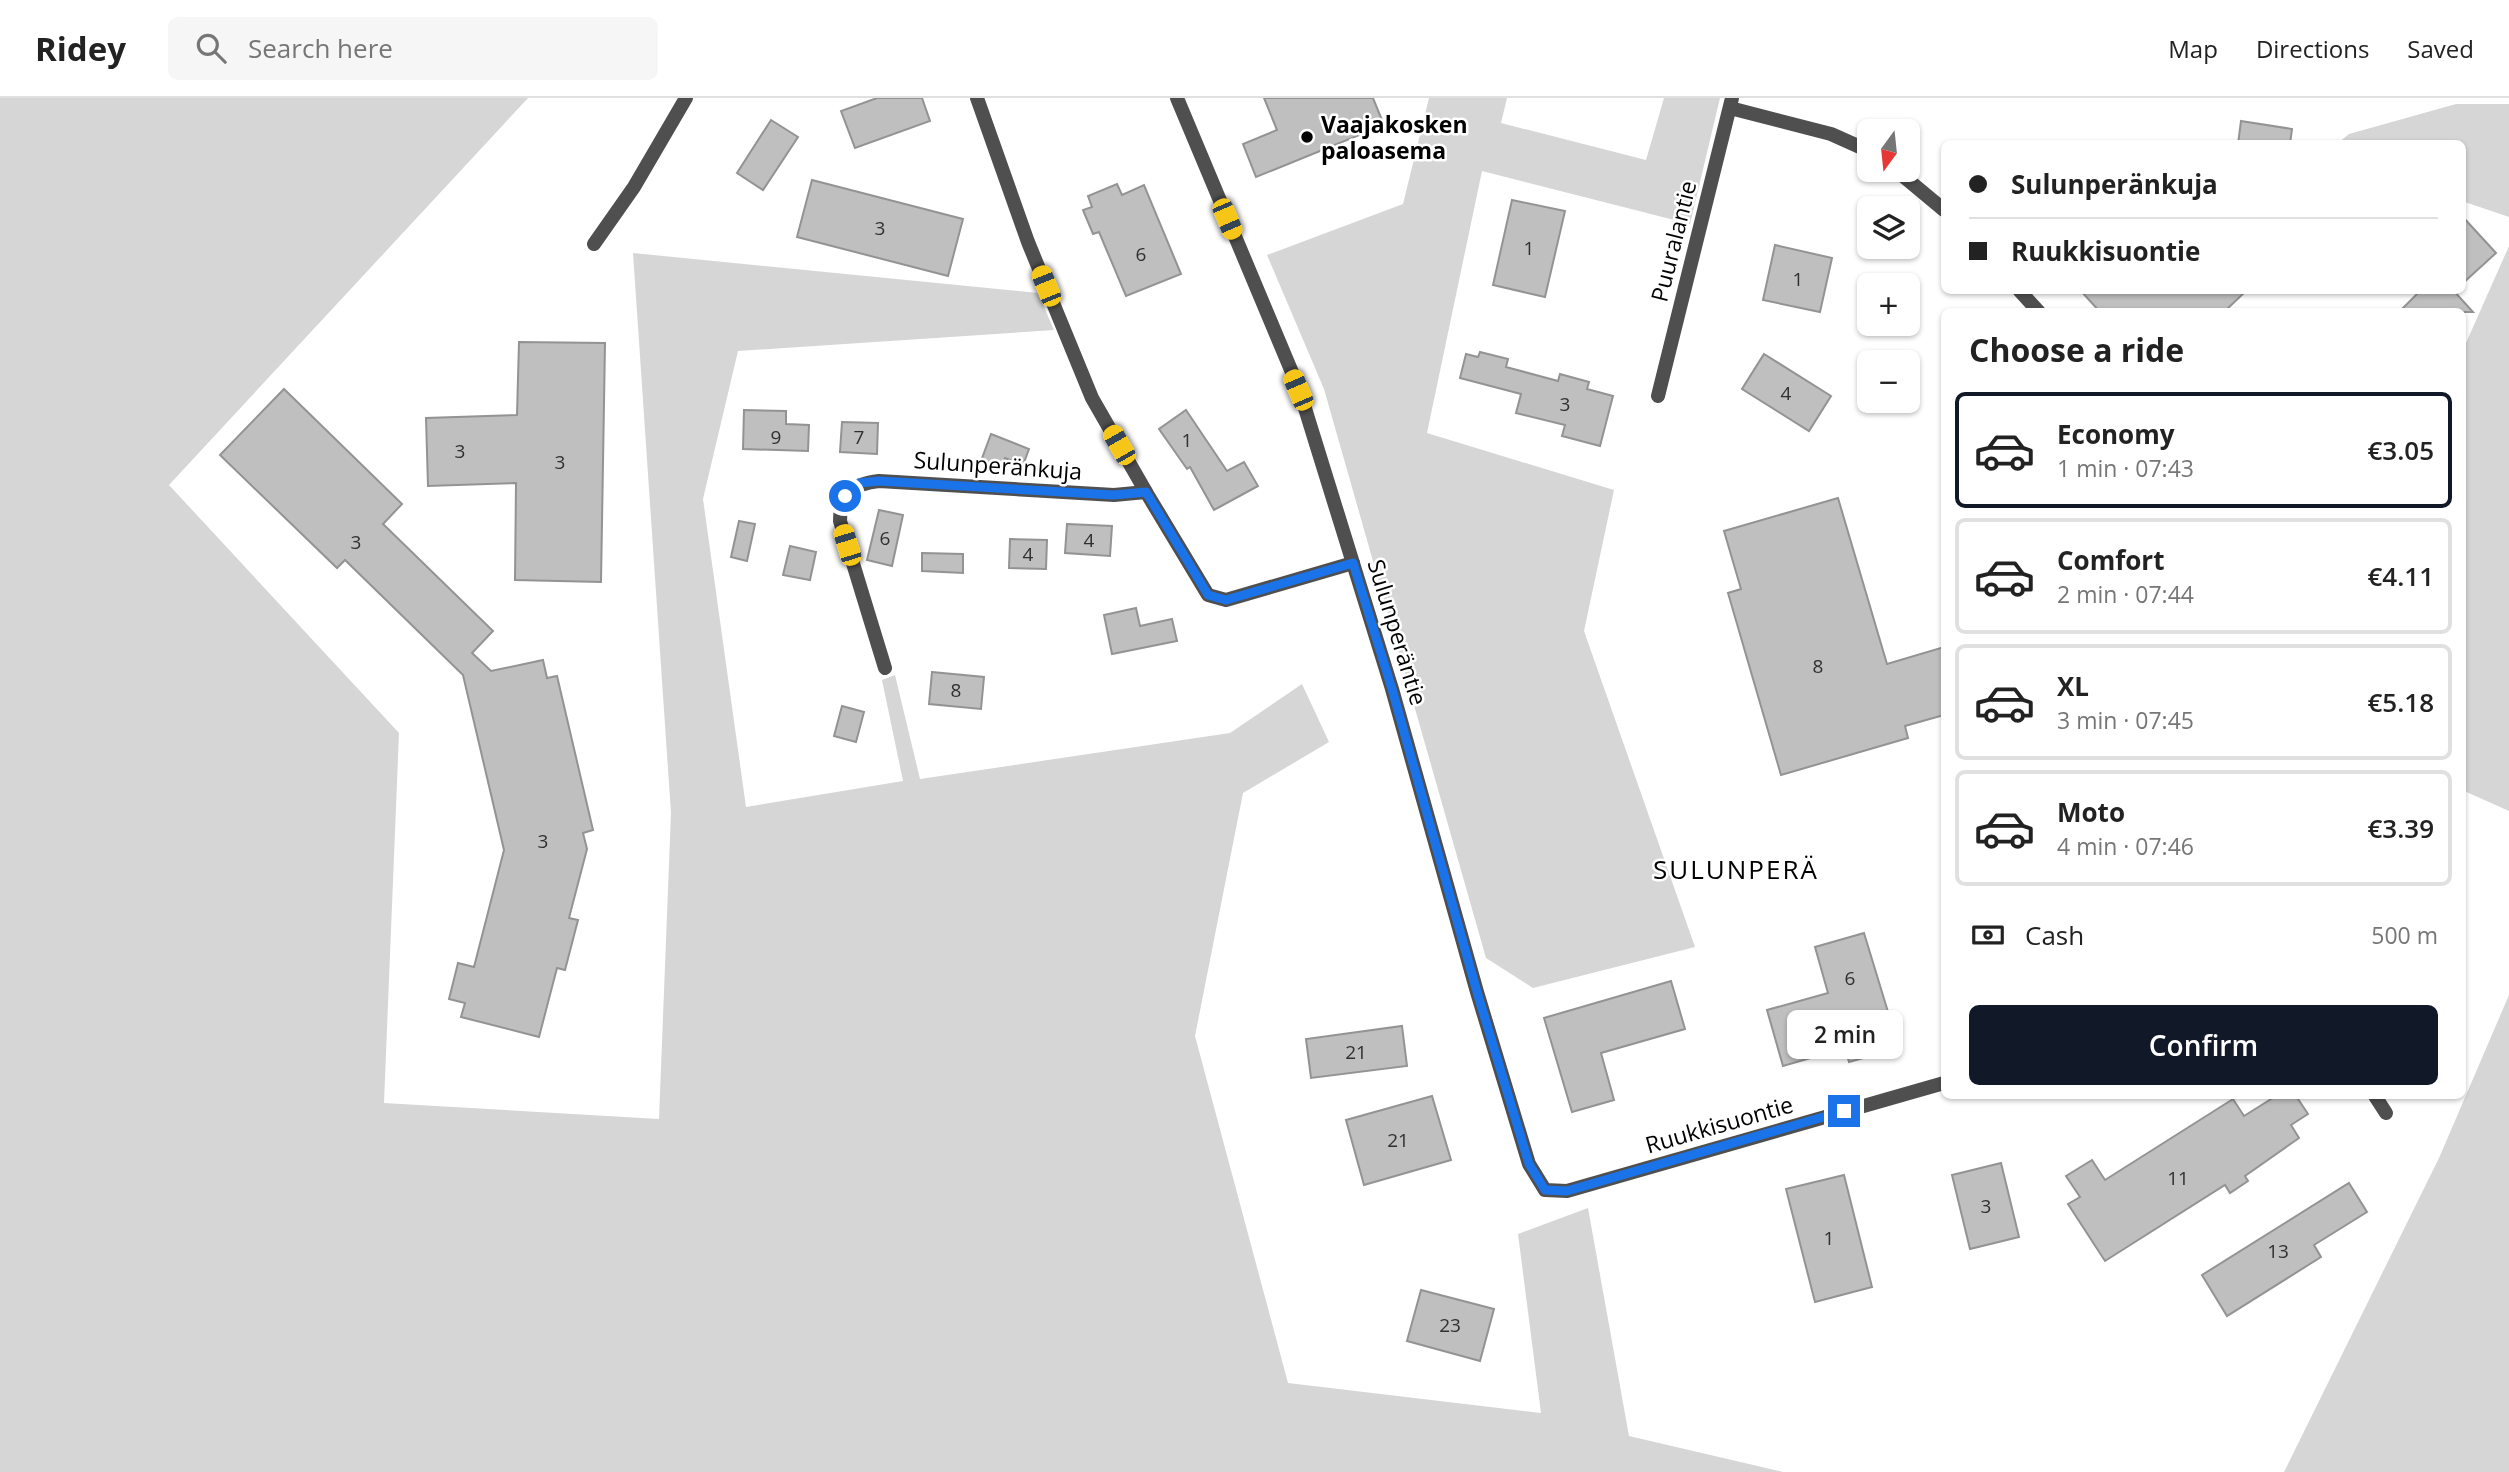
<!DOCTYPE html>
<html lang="en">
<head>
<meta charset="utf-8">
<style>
	:root { --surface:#fff; --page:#f6f6f6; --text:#222; --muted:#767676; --line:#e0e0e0; --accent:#111827 }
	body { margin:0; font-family:"Open Sans",sans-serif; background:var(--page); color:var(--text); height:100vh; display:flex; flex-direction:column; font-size:26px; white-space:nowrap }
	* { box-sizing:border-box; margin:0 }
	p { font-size:23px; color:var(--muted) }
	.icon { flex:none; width:38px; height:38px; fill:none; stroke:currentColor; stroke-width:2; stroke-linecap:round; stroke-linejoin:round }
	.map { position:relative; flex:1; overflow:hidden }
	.details { position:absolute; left:1941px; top:210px; width:525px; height:791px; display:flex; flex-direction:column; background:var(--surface); border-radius:10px; box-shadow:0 2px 5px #0004 }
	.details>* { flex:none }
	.hud { position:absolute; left:1941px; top:42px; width:525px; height:154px; border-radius:10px; box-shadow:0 2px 5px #0004; display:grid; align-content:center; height:154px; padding:0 28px; background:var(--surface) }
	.needle { width:46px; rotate:195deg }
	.controls { position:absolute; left:1857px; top:21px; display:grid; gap:14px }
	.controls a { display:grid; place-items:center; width:63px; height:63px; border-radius:10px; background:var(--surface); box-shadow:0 2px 5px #0004; font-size:35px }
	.end { position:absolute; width:32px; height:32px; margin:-16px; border:9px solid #1a73e8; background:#fff; box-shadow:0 0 0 4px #fff }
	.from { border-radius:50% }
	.bubble { position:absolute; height:49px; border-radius:10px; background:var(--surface); box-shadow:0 2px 5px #0004; font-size:23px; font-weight:600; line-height:49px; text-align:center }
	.car { position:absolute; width:21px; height:42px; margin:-21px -10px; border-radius:9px; box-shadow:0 0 5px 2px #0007; background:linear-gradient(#f5c518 24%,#345 0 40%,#f5c518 0 76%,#345 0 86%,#f5c518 0) }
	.hud b { display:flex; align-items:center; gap:24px; height:66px; font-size:26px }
	.hud b+b { border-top:2px solid var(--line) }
	.hud i { width:18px; height:18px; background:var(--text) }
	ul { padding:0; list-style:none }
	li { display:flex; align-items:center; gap:21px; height:116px; margin:0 14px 10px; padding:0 14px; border:4px solid var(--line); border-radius:10px }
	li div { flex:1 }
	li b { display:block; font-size:26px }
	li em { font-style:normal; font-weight:600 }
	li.current { border-color:var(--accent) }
	li>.icon { width:63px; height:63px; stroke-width:1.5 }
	h2 { padding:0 28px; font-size:32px; line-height:84px }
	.pay { display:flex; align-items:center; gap:18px; height:77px; padding:0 28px; font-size:26px }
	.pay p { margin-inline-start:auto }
	.action { display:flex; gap:14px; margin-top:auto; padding:14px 28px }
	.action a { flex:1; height:80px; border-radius:10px; background:var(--accent); color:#fff; font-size:28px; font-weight:600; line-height:80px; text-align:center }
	header { display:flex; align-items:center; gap:42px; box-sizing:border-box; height:98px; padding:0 35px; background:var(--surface); border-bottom:2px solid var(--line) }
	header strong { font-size:33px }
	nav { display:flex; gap:38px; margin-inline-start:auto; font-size:24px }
	.search { width:490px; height:63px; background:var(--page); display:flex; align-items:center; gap:18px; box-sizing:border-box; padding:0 24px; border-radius:10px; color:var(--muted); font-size:26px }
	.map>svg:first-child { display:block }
	.green { fill:#d6d6d6 }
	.building { fill:#bfbfbf; stroke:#939393; stroke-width:2 }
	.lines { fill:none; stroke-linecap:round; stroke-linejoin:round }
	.minor { stroke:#4f4f4f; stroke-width:14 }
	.route { stroke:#1a73e8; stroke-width:9 }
	.poi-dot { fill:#000; stroke:#fff; stroke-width:2.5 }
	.labels { text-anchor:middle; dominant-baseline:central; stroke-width:5; stroke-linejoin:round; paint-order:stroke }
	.number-label { font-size:19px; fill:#303030 }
	.poi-label { font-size:23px; font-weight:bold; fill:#000; stroke:#fff; text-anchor:start }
	.street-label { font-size:23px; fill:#000; stroke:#fff }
	.quarter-label { font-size:26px; letter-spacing:2px; fill:#000; stroke:#fff }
</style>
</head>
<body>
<header>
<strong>Ridey</strong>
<div class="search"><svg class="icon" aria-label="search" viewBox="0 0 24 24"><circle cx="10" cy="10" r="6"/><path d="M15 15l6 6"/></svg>Search here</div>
<nav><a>Map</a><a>Directions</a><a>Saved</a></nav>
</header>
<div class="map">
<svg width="2509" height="1374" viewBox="0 0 2509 1374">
	<rect width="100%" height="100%" fill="#fff"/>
	<g class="green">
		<path d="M0 0H528L169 387 399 635 384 1005 659 1021 671 715 633 155 1038 195 1054 232 738 253 703 401 746 709 903 683 882 582 895 577 920 681 1230 635 1302 586 1329 644 1243 695 1195 938 1288 1285 1541 1315 1518 1136 1588 1110 1629 1338 1783 1374H0Z"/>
		<path d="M1429 0H1507L1501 25 1646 62 1664 0H1720L1690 126 1482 73 1427 335 1614 392 1584 533 1695 849 1533 890 1486 860 1324 291 1267 157 1403 106Z"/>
		<path d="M2456 6H2509V119L2462 103V46L2338 45 2349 36Z"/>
		<path d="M2509 148V713L2462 692V254Z"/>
		<path d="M2509 897V1374H2284L2439 1060Z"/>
	</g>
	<g class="building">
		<path d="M877 0H922L930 23 855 50 841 13Z"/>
		<path d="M1264 0H1373L1384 27 1256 79 1243 46 1277 32Z"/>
		<path d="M771 22 798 39 763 92 737 75Z"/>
		<path d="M2241 23 2292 31 2290 46H2238Z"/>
		<path d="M812 82 963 121 948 178 797 139Z"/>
		<path d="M1117 86 1122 97 1144 87 1181 176 1126 198 1099 134 1093 136 1083 112 1092 109 1088 98Z"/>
		<path d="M1512 102 1565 113 1545 199 1493 187Z"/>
		<path d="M2462 118 2496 155 2462 186Z"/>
		<path d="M1775 147 1832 160 1820 214 1763 202Z"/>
		<path d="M2080 192H2247L2224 214H2100Z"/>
		<path d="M2421 192H2453L2473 214H2399Z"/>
		<path d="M519 244 605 245 601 484 515 482 516 385 428 388 426 320 517 317Z"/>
		<path d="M1480 254 1508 261 1506 269 1558 283 1560 276 1589 284 1587 291 1613 298 1600 348 1562 338 1565 327 1516 315 1521 296 1460 280 1466 256 1478 259Z"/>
		<path d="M1764 256 1831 298 1809 333 1742 291Z"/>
		<path d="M284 291 402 406 383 426 493 533 472 555 491 573 543 562 547 580 557 578 593 732 583 735 587 751 569 820 578 822 565 872 557 870 539 939 461 919 465 905 449 901 458 865 474 869 504 752 463 577 345 462 337 470 220 357Z"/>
		<path d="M744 312 786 313V326L809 327 808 353 743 351Z"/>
		<path d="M1186 312 1227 373 1244 364 1258 388 1214 412 1190 369 1187 371 1159 331Z"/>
		<path d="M842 324 878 325 877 356 840 354Z"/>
		<path d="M991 336 1029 351 1023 367 1005 360 1000 370 981 363Z"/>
		<path d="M1838 400 1887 566 1944 549V617L1905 628 1908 640 1781 677 1728 495 1741 491 1724 433Z"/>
		<path d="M879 412 903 417 892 468 867 462Z"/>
		<path d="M739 423 755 426 747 463 731 459Z"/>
		<path d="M1067 426 1112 428 1110 458 1065 455Z"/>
		<path d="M1010 441 1047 442 1046 471 1009 470Z"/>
		<path d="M790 448 816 454 810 482 783 477Z"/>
		<path d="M922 455 963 456V475L922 473Z"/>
		<path d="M1136 510 1140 528 1172 521 1177 543 1112 556 1104 517Z"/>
		<path d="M932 574 984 579 981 611 929 606Z"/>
		<path d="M842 608 864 614 856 644 834 638Z"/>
		<path d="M1864 835 1899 950 1849 964 1845 950 1783 968 1767 912 1828 895 1815 849Z"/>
		<path d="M1671 883 1685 931 1601 955 1614 1002 1572 1014 1544 920Z"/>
		<path d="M1402 928 1407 968 1311 980 1306 941Z"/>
		<path d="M1432 998 1451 1062 1364 1087 1346 1022Z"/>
		<path d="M2276 998H2296L2308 1016 2291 1027 2299 1040 2245 1078 2248 1083 2230 1095 2225 1087 2105 1163 2068 1106 2080 1099 2066 1078 2092 1062 2105 1082 2233 1001 2244 1018Z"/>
		<path d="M2001 1065 2019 1139 1970 1151 1952 1077Z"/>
		<path d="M1844 1077 1872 1189 1815 1204 1786 1091Z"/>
		<path d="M2349 1085 2367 1114 2314 1147 2321 1159 2227 1218 2202 1177Z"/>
		<path d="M1421 1192 1494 1211 1480 1263 1407 1243Z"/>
	</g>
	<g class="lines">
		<g class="minor">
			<path d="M977 0 1028 144 1092 300 1146 394"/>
			<path d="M1177 0 1299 291 1392 591 1477 894 1529 1066 1545 1092 1567 1093 1944 985"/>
			<path d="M1730 10 1831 36 1869 53"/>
			<path d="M1896 72 1944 112"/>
			<path d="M594 146 634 89 686 0"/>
			<path d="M2019 192 2039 214"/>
			<path d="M1658 298 1732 0"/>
			<path d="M885 570 840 423C840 395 853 386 879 383L1114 397 1146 394 1208 497 1226 502 1353 465"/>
			<path d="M2375 998 2386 1015"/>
		</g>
	</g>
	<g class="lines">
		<path class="route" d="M845 398 859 385 879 383 1114 397 1146 394 1208 497 1226 502 1353 465 1392 591 1477 894 1529 1066 1545 1092 1567 1093 1844 1013"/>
	</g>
	<circle class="poi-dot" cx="1307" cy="39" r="7"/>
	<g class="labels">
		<g class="number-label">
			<text x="880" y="130">3</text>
			<text x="1529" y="150">1</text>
			<text x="1141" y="156">6</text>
			<text x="1798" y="181">1</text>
			<text x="1786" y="295">4</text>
			<text x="1565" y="306">3</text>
			<text x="776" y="339">9</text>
			<text x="859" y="339">7</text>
			<text x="1187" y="342">1</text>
			<text x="460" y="353">3</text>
			<text x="560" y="364">3</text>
			<text x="885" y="440">6</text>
			<text x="1089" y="442">4</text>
			<text x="356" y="444">3</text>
			<text x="1028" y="456">4</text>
			<text x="1818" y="568">8</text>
			<text x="956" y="592">8</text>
			<text x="543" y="743">3</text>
			<text x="1850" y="880">6</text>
			<text x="1356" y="954">21</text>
			<text x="1398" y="1042">21</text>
			<text x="2178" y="1080">11</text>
			<text x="1986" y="1108">3</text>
			<text x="1829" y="1140">1</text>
			<text x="2278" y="1153">13</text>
			<text x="1450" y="1227">23</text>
		</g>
		<g class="poi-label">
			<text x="1321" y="26">Vaajakosken<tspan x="1321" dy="26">paloasema</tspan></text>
		</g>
		<g class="street-label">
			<text transform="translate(1673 143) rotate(-76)">Puuralantie</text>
			<text transform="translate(998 367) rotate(4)">Sulunperänkuja</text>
			<text transform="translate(1398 534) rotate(73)">Sulunperäntie</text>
			<text transform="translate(1719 1026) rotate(-16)">Ruukkisuontie</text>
		</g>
		<g class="quarter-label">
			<text x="1736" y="771">SULUNPERÄ</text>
		</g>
	</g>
</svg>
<div class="controls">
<a><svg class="needle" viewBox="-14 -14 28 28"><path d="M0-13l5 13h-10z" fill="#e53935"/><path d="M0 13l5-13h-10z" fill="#767676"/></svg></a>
<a><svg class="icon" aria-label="layers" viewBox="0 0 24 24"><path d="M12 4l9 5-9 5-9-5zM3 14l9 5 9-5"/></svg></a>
<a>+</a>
<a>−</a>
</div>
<i class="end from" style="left:845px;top:398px"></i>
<i class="end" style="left:1844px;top:1013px"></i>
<div class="bubble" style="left:1787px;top:912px;width:116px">2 min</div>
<i class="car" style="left:1227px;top:121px;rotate:157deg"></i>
<i class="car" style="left:1046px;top:188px;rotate:338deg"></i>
<i class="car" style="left:1298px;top:292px;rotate:337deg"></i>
<i class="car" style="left:1119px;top:347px;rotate:330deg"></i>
<i class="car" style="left:847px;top:447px;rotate:343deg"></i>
<div class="hud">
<b><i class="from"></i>Sulunperänkuja</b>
<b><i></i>Ruukkisuontie</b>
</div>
<section class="details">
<h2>Choose a ride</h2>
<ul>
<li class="current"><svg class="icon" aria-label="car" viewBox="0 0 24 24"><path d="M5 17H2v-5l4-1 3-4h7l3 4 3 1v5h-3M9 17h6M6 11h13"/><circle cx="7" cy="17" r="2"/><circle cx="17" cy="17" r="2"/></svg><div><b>Economy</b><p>1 min · 07:43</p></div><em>€3.05</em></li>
<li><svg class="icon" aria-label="car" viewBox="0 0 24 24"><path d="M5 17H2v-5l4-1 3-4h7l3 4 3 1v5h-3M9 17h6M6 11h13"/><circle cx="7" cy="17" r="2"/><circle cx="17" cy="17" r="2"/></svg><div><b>Comfort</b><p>2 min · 07:44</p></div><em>€4.11</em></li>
<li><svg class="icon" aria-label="car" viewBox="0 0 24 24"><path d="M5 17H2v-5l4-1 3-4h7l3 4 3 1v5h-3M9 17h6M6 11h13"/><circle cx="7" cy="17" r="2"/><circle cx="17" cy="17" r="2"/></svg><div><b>XL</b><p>3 min · 07:45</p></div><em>€5.18</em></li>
<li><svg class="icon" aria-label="car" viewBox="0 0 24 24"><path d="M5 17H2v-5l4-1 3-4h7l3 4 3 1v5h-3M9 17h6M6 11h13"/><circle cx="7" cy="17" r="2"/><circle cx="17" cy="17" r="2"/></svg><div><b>Moto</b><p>4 min · 07:46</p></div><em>€3.39</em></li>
</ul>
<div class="pay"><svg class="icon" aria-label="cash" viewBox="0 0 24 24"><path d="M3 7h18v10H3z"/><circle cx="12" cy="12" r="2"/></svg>Cash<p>500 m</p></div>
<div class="action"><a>Confirm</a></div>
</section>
</div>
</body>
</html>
